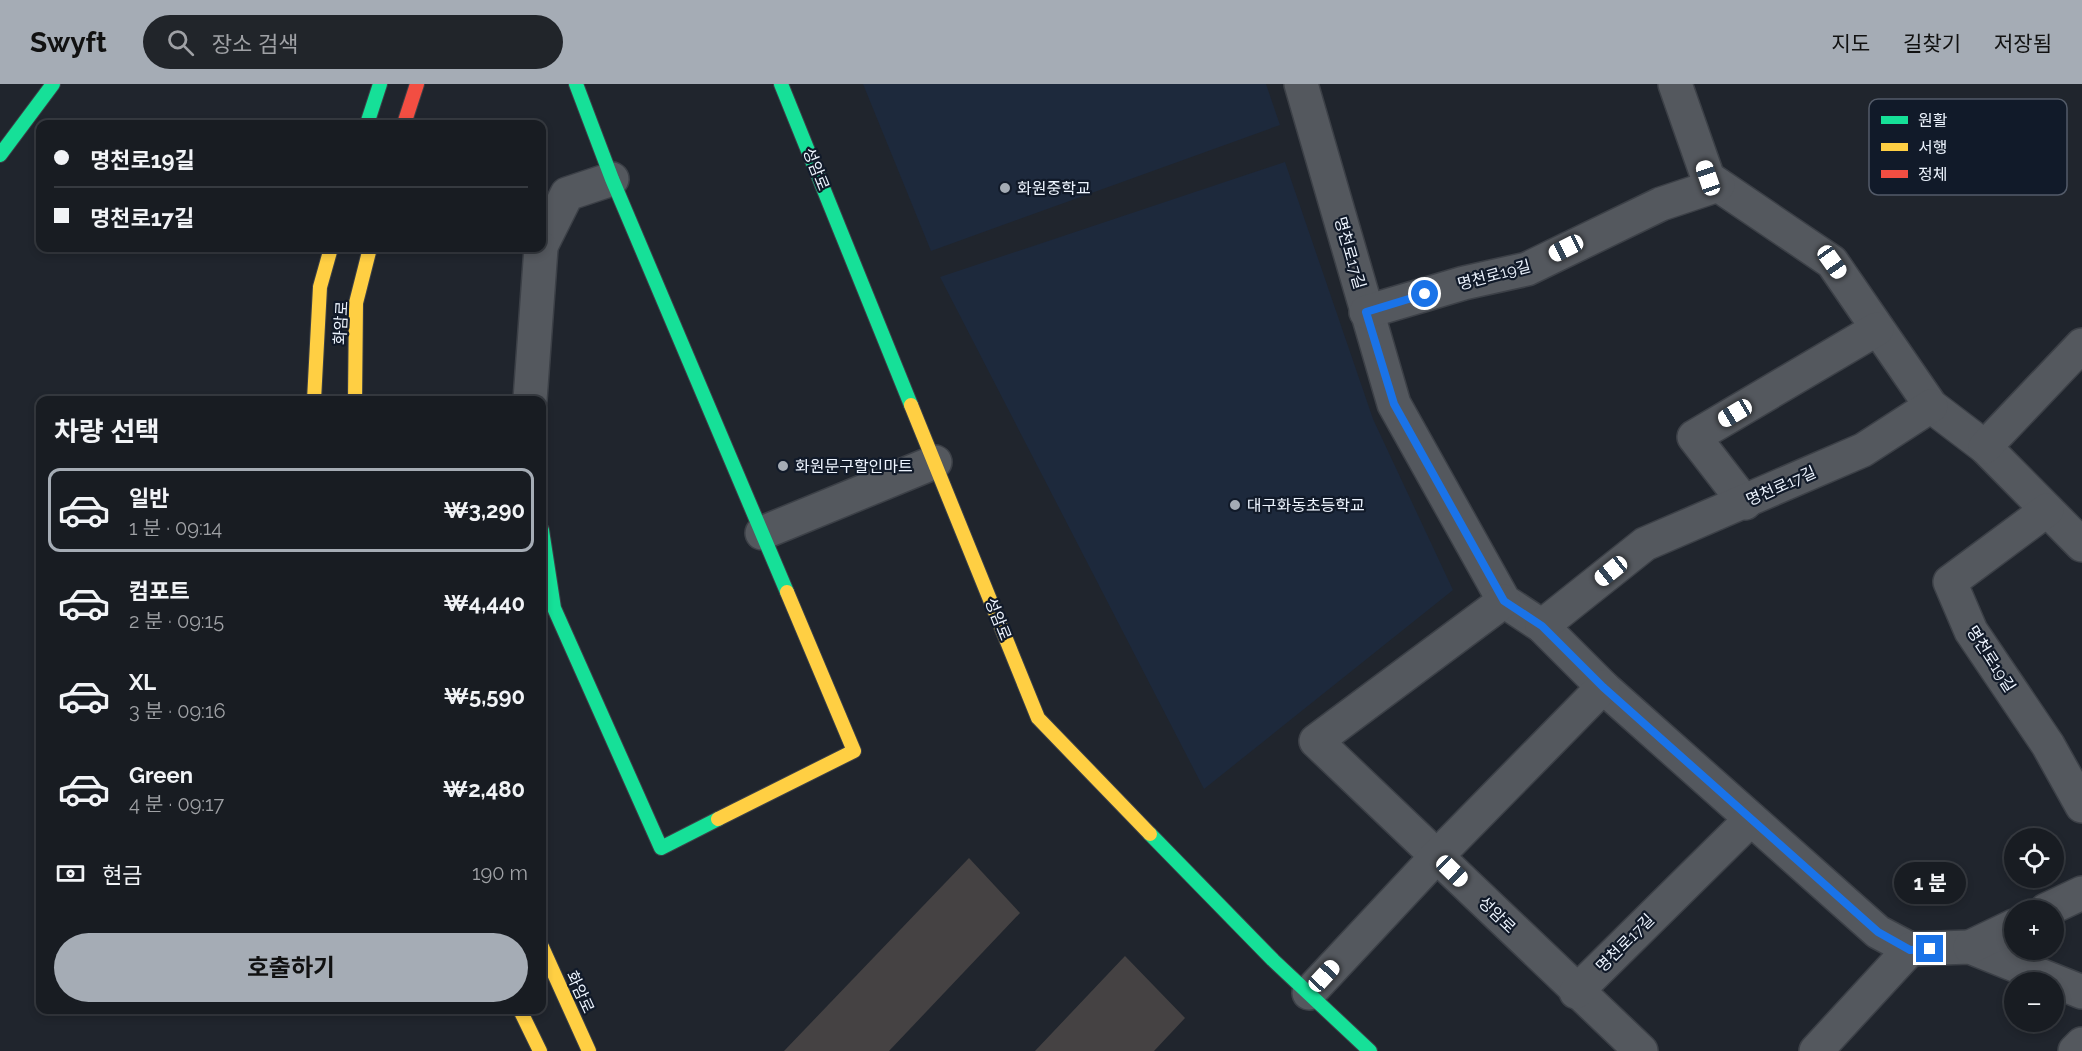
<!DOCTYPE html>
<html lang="ko">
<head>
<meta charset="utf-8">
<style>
	:root { --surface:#181c22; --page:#21252a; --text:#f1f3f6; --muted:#9fa1a5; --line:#363a40; --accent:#a5acb5 }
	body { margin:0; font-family:Raleway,"Noto Sans KR",sans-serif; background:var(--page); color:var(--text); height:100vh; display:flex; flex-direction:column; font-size:22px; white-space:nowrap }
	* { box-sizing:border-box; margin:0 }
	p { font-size:20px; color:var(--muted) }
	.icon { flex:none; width:33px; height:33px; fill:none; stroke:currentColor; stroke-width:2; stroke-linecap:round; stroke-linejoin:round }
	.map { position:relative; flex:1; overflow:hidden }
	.details { position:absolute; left:36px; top:312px; width:510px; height:618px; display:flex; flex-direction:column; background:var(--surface); border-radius:12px; box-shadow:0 3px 9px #0003,0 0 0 2px var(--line) }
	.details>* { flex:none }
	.hud { position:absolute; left:36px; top:36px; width:510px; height:132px; border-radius:12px; box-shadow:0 3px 9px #0003,0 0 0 2px var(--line); display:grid; align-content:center; height:132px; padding:0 18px; background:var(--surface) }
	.controls { position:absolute; left:2004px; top:744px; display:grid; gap:12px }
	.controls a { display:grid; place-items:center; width:60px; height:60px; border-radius:50%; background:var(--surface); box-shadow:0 3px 9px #0003,0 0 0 2px var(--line); font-size:30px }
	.end { position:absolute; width:27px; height:27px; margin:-14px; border:8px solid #1a73e8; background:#fff; box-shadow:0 0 0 3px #fff }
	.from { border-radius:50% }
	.bubble { position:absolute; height:42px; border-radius:21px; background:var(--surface); box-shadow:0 3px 9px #0003,0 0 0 2px var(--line); font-size:20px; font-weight:700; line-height:42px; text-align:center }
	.car { position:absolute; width:18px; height:36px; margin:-18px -9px; border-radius:8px; box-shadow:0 0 4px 2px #0007; background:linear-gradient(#fff 24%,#345 0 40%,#fff 0 76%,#345 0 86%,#fff 0) }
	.hud b { display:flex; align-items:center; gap:21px; height:57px; font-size:22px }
	.hud b+b { border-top:2px solid var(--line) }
	.hud i { width:15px; height:15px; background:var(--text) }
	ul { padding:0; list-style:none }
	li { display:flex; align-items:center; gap:18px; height:84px; margin:0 12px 9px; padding:0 6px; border:3px solid transparent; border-radius:12px }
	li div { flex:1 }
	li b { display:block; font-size:22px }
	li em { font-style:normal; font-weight:700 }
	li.on { border-color:var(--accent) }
	li>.icon { width:54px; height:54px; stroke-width:1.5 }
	h2 { padding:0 18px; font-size:27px; line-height:72px }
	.pay { display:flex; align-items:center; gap:15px; height:66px; padding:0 18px; font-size:22px }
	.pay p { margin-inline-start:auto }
	.action { display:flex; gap:12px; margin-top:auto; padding:12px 18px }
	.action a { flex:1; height:69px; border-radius:36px; background:var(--accent); color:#111; font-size:24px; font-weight:700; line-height:69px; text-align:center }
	header { display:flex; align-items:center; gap:36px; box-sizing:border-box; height:84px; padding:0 30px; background:var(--accent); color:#111 }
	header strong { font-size:28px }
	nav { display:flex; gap:33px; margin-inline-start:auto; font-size:21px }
	.search { width:420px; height:54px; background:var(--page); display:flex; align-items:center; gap:15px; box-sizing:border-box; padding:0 21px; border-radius:33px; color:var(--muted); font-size:22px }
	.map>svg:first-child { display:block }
	.built { fill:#1d293c }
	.building { fill:#454243 }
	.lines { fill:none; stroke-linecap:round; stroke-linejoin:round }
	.street-casing { stroke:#3c4047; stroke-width:36 }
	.fast-casing { stroke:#3c4047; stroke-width:16 }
	.slow-casing { stroke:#3c4047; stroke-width:16 }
	.jam-casing { stroke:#3c4047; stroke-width:16 }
	.street { stroke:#54585e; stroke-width:33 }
	.fast { stroke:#16e098; stroke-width:14 }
	.slow { stroke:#ffcf43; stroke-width:14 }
	.jam { stroke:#f24e42; stroke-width:14 }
	.route { stroke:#1a73e8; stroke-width:8 }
	.poi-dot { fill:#a5acb5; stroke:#111a29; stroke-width:2 }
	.labels { text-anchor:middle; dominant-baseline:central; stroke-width:4.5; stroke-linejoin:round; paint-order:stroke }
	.street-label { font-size:16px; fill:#edf4fe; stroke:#111a29 }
	.poi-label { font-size:16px; fill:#edf4fe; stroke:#111a29; text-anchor:start }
	.key { fill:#111a29; stroke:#535b69; stroke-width:1.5 }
	.key-label { font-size:16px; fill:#edf4fe }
</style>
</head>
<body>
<header>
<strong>Swyft</strong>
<div class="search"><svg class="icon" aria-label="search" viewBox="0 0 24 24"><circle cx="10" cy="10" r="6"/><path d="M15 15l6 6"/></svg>장소 검색</div>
<nav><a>지도</a><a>길찾기</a><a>저장됨</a></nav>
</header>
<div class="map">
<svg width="2082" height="967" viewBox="0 0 2082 967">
	<rect width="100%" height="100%" fill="#20252d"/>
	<g class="built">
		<path d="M863 0H1266L1280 41 931 167Z"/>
		<path d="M1285 78 1373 335 1453 506 1204 705 940 193Z"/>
	</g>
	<g class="building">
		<path d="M969 774 1020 829 889 967H784Z"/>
		<path d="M1125 872 1185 934 1154 967H1035Z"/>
	</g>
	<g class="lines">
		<defs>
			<g id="street">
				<path d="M1301 0 1394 320 1504 517 1542 542 1603 603 1878 848 1910 865 1970 863 2082 908"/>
				<path d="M1675 0 1708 94 1832 178 1931 322 1985 363 2082 461"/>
				<path d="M542 160 567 110 612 95"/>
				<path d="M1366 228 1464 199 1527 185 1661 120 1718 101"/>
				<path d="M530 316 541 164"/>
				<path d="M1985 363 2082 261"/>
				<path d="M1745 419 1694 353 1877 245"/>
				<path d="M2047 426 1950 498 1971 547 2048 661 2082 722"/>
				<path d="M762 449 935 378"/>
				<path d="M1504 517 1316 657 1641 967"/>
				<path d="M1542 542 1645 460 1863 366 1931 322"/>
				<path d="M2046 826 2082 809"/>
				<path d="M1970 863 2014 842"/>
				<path d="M1576 908 1751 735"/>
				<path d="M1309 909 1437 772 1603 603"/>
				<path d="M1816 967 1910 865"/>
				<path d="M2075 967 2082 960"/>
			</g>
			<g id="fast">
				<path d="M576 0 612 95 787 508"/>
				<path d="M781 0 911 321"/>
				<path d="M367 40 380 0"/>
				<path d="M0 71 53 0"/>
				<path d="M542 446 554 524 661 764 718 735"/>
				<path d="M1150 750 1273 876 1370 967"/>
			</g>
			<g id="slow">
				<path d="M314 316 320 203 331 164"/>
				<path d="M355 316 356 219 370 164"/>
				<path d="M911 321 1038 634 1150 750"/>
				<path d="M718 735 854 667 787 508"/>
				<path d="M542 863 589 967"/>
				<path d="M520 926 540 967"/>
			</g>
			<path id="jam" d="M404 40 417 0"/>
		</defs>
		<use href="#street" class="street-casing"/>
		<use href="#fast" class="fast-casing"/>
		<use href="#slow" class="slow-casing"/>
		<use href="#jam" class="jam-casing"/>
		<use href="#street" class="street"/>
		<use href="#fast" class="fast"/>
		<use href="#slow" class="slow"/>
		<use href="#jam" class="jam"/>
	</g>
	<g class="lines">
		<path class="route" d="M1425 210 1366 228 1394 320 1504 517 1542 542 1603 603 1878 848 1910 866 1930 865"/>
	</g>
	<g class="poi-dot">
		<circle cx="1005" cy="104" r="6"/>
		<circle cx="783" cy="382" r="6"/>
		<circle cx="1235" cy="421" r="6"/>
	</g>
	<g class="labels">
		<g class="street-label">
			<text transform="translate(816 85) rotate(68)">성암로</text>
			<text transform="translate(1350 169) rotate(74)">명천로17길</text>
			<text transform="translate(1494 191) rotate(-15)">명천로19길</text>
			<text transform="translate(341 239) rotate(-87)">화암로</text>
			<text transform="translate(1781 402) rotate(-24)">명천로17길</text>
			<text transform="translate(998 535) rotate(68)">성암로</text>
			<text transform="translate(1991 575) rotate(57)">명천로19길</text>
			<text transform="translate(1497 831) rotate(44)">성암로</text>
			<text transform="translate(1625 859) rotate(-45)">명천로17길</text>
			<text transform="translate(580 908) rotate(65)">화암로</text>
		</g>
		<g class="poi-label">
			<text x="1017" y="104">화원중학교</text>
			<text x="795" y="382">화원문구할인마트</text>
			<text x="1247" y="421">대구화동초등학교</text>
		</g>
	</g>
	<rect x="1869" y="15" width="198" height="96" rx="9" class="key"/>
	<rect x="1881" y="32" width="27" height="8" fill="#16e098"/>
	<rect x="1881" y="59" width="27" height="8" fill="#ffcf43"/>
	<rect x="1881" y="86" width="27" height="8" fill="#f24e42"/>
	<g class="key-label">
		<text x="1918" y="42">원활</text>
		<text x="1918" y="69">서행</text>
		<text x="1918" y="96">정체</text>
	</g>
</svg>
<div class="controls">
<a><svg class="icon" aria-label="locate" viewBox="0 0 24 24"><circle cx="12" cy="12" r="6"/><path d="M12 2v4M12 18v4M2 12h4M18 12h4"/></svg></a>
<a>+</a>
<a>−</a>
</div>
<i class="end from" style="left:1425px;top:210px"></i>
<i class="end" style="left:1930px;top:865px"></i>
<div class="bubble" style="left:1894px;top:778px;width:72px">1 분</div>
<i class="car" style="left:1708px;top:94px;rotate:341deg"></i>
<i class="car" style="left:1566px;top:164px;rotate:243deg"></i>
<i class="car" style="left:1832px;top:178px;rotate:145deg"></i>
<i class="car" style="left:1735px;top:329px;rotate:239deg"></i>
<i class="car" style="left:1611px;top:487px;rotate:231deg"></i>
<i class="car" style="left:1452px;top:787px;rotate:134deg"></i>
<i class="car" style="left:1324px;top:892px;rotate:43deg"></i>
<div class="hud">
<b><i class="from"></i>명천로19길</b>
<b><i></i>명천로17길</b>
</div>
<section class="details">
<h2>차량 선택</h2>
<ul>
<li class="on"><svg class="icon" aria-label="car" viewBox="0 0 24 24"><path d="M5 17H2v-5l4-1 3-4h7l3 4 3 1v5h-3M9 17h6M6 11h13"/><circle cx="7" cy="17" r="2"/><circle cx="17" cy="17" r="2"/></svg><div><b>일반</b><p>1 분 · 09:14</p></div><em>₩3,290</em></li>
<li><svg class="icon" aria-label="car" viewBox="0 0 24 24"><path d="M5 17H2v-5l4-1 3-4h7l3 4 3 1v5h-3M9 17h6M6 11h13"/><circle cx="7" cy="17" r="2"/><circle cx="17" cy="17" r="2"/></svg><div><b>컴포트</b><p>2 분 · 09:15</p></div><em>₩4,440</em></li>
<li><svg class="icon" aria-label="car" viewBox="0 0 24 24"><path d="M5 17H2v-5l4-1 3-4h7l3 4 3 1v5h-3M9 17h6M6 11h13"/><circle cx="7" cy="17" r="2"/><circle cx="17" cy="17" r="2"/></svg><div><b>XL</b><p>3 분 · 09:16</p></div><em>₩5,590</em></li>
<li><svg class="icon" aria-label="car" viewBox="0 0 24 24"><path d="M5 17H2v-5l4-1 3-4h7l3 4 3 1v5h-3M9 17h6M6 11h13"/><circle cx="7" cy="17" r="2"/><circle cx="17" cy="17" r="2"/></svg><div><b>Green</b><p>4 분 · 09:17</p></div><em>₩2,480</em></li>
</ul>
<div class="pay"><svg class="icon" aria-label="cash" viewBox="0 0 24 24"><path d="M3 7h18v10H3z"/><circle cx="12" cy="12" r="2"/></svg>현금<p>190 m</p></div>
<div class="action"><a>호출하기</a></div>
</section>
</div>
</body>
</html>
